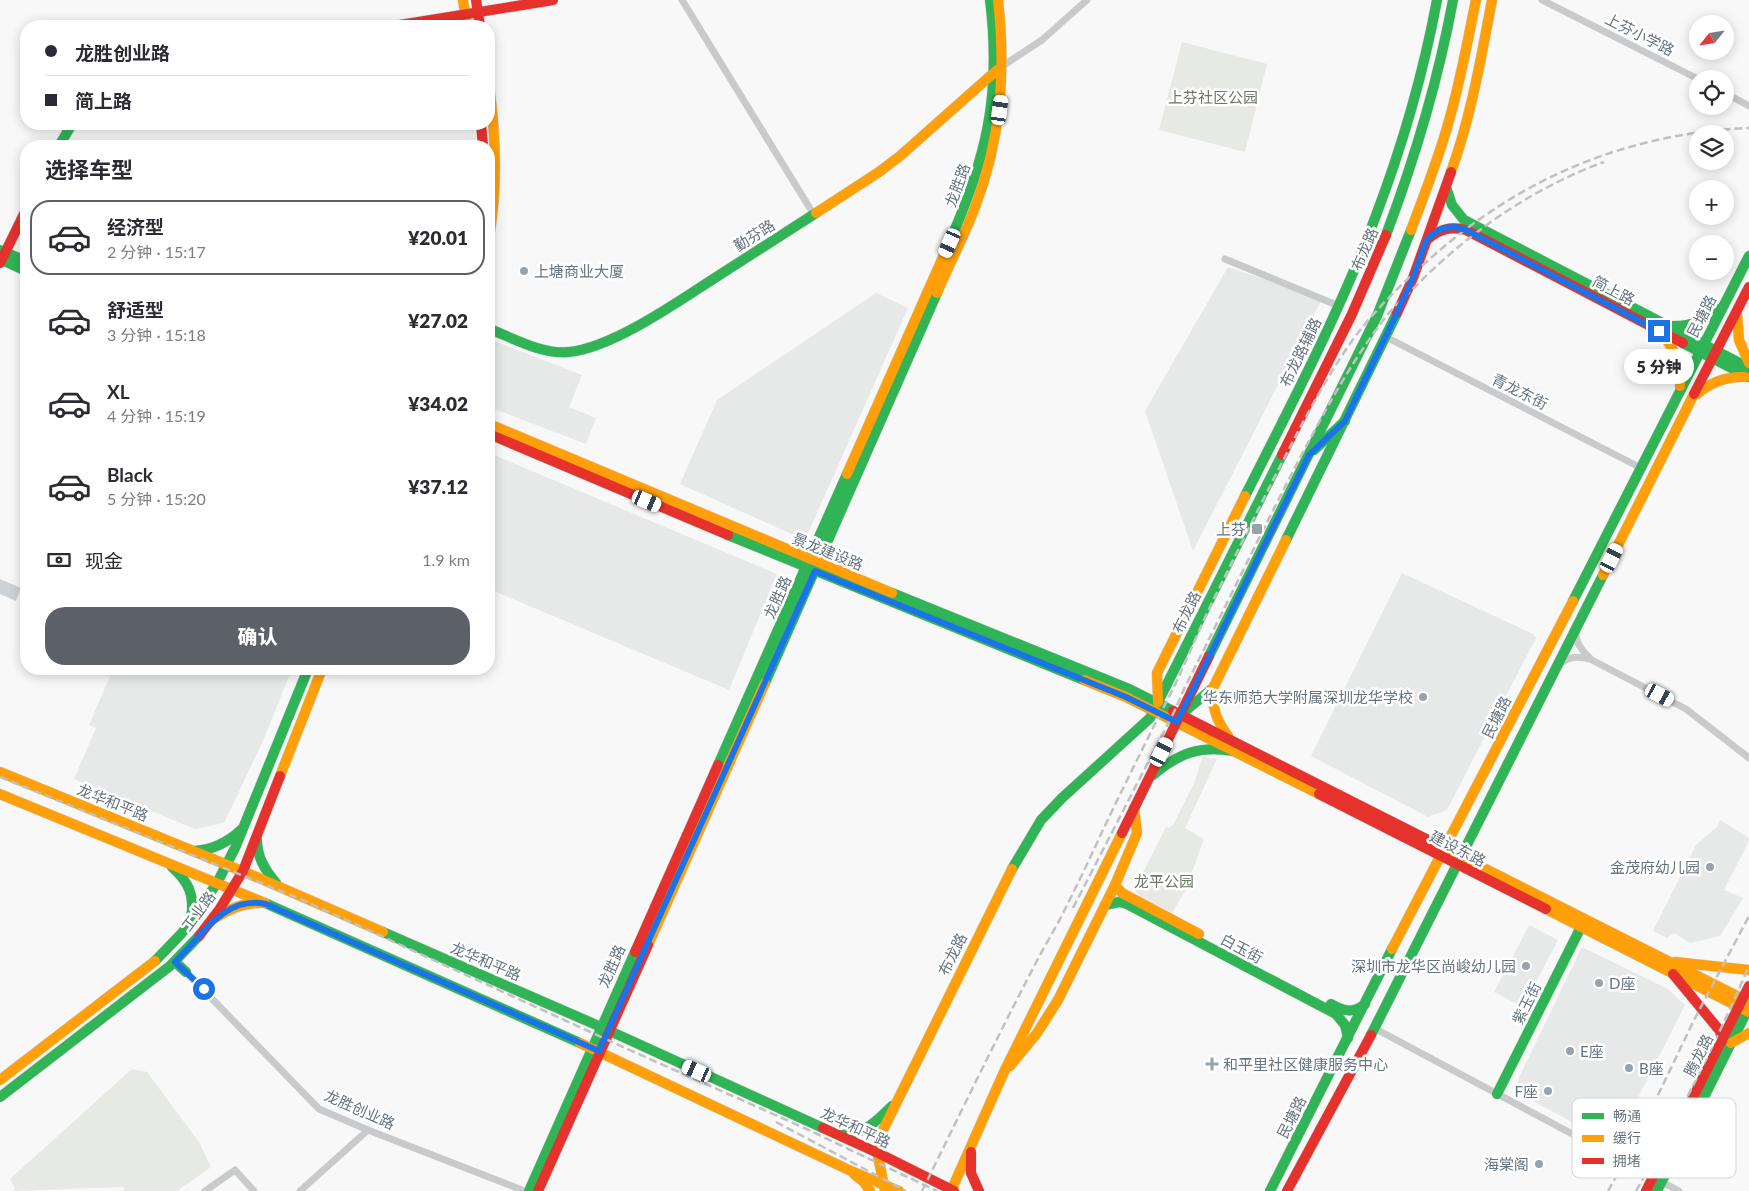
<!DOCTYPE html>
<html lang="zh">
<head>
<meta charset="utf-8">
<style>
	:root { --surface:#fff; --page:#f7f7f7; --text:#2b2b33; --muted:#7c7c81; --line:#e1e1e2; --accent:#5c6168 }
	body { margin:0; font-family:Lato,"Noto Sans SC",sans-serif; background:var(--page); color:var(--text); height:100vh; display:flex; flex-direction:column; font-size:19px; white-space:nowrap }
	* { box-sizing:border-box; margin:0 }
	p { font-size:16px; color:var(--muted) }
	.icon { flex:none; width:28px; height:28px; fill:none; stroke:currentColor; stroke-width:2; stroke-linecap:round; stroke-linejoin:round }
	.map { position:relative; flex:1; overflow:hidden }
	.side { position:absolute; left:20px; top:140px; width:475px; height:535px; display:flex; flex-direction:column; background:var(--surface); border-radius:20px; box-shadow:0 2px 12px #0003 }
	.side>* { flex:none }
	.hud { position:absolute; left:20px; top:20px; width:475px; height:110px; border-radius:20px; box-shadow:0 2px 12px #0003; display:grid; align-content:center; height:110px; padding:0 25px; background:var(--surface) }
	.needle { width:32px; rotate:240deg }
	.controls { position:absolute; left:1689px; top:15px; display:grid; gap:10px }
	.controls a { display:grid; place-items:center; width:45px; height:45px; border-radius:50%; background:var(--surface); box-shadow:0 2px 12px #0003; font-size:25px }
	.end { position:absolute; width:22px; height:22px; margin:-11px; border:6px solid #1a73e8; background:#fff; box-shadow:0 0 0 2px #fff }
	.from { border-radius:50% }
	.bubble { position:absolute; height:35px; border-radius:18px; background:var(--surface); box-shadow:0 2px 12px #0003; font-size:16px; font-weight:800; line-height:35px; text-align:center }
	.car { position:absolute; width:15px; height:30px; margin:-15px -8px; border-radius:6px; box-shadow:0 0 4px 1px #0007; background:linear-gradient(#fff 24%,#345 0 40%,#fff 0 76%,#345 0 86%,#fff 0) }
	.hud b { display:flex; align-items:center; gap:18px; height:48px; font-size:19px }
	.hud b+b { border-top:1px solid var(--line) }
	.hud i { width:12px; height:12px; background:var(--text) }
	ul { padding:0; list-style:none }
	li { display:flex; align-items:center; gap:15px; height:75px; margin:0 10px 8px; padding:0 15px; border:2px solid transparent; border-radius:20px }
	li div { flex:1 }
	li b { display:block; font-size:19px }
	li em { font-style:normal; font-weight:800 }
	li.selected { border-color:var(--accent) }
	li>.icon { width:45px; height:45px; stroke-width:1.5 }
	h2 { padding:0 25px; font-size:22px; line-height:60px }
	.pay { display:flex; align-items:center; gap:12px; height:55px; padding:0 25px; font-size:19px }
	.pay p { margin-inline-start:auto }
	.cta { display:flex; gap:10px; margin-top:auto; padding:10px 25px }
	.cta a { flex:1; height:58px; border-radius:20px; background:var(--accent); color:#fff; font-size:20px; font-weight:800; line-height:58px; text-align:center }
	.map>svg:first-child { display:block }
	.built { fill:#e7e8e8 }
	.green { fill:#e7e9e5 }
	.water { fill:#cdd4d6 }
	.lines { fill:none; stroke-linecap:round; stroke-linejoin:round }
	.fast-casing { stroke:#d4d5d6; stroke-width:11 }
	.slow-casing { stroke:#d4d5d6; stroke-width:11 }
	.jam-casing { stroke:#d4d5d6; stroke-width:11 }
	.street { stroke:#c9cacb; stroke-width:7 }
	.fast { stroke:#30b455; stroke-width:10 }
	.slow { stroke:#ff9f0a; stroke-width:10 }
	.jam { stroke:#e5322d; stroke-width:10 }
	.rail { stroke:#bfc1c2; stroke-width:2.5; stroke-dasharray:8 4; stroke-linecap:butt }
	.route { stroke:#1a73e8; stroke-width:6 }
	.poi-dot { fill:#99a2a9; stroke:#fff; stroke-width:2 }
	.labels { text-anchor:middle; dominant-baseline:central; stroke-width:5; stroke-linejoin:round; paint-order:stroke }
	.street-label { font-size:15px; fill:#66747f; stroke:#fff }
	.park-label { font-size:15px; fill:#687864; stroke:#fff }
	.poi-label { font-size:15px; fill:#66747f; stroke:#fff; text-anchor:end }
	.key { fill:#fff; stroke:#d1d5d9; stroke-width:1 }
	.key-label { font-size:14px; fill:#66747f }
</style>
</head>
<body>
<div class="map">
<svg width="1749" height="1191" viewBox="0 0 1749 1191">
	<rect width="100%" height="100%" fill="#f8f8f8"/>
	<g class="built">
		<path d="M1228 267 1322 299 1193 551 1145 411Z"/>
		<path d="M876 293 908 308 805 540 680 484 717 400Z"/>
		<path d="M489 339 582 375 569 407 596 418 586 444 489 407Z"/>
		<path d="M489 453 777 574 729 690 489 589Z"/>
		<path d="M1402 573 1533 634 1536 638 1447 810 1428 817 1311 756Z"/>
		<path d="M113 669H292L263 741 224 823 195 829 74 779 96 728 89 725Z"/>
		<path d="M1720 820 1749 838V841L1724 890 1743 898 1720 936 1690 943 1674 933 1667 938 1653 931 1696 845 1717 827Z"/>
		<path d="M1529 925 1558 940 1523 1007 1494 992Z"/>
		<path d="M1582 947 1668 989 1685 1005 1614 1145 1513 1090Z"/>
	</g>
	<g class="green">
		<path d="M1182 42 1267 64 1245 152 1159 130Z"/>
		<path d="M1205 756 1211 759 1214 758 1217 759 1185 828 1204 839 1185 891 1172 913 1140 896 1134 890 1166 827 1169 828 1173 825 1195 781 1202 758Z"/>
		<path d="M132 1069 147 1072 199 1142 211 1167 177 1191H124V1187L13 1191 15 1188 10 1179Z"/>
	</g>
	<path class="water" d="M0 579 21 588 16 601 0 594Z"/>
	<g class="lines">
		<defs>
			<g id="fast">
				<path d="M59 146 72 124"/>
				<path d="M1446 187 1452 205 1464 220 1749 368"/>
				<path d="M1386 235C1415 158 1438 81 1453 0"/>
				<path d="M947 248C986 160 1002 96 990 0"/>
				<path d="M0 250 26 261"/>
				<path d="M0 259 26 271"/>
				<path d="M1673 326C1691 327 1705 320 1719 309"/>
				<path d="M489 329C514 338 542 355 569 352 610 348 672 306 707 283 743 260 780 236 816 213"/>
				<path d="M1683 343 1749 377"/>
				<path d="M1314 450 1345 421"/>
				<path d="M1245 496C1291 405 1339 314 1375 218 1402 147 1423 75 1437 0"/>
				<path d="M728 535 1084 680"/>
				<path d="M1286 540 1397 313"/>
				<path d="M892 593 1129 689 1173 711"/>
				<path d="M1573 601 1749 256"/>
				<path d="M1209 656 1377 316 1411 230"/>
				<path d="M765 683 937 293"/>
				<path d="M1184 712 1213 688"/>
				<path d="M718 765 847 474"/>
				<path d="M1153 775C1179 753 1200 745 1234 751"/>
				<path d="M257 840C257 857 265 870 276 883"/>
				<path d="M194 851C213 850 227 843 241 830"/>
				<path d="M172 867C189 882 195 896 191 918"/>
				<path d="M1012 869 1041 820 1062 798 1150 718 1282 455"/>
				<path d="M265 903 580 1043"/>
				<path d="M1105 905 1119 902 1127 904 1336 1014 1345 1025 1348 1038"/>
				<path d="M383 932 601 1027 823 1128"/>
				<path d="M155 961 182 933 217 883 235 848 308 669"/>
				<path d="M175 962 186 972"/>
				<path d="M1331 1004C1343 1011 1353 1014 1365 1004"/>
				<path d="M1371 1035 1603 575"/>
				<path d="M1497 1094 1581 927"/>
				<path d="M0 1097 170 966 199 936"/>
				<path d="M841 1135C863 1135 877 1121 892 1106"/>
				<path d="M529 1191 635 952"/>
				<path d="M1270 1191 1392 949"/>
				<path d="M1657 1191 1749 1007"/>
			</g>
			<g id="slow">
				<path d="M463 0 467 26"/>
				<path d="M489 85C496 136 498 186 489 237"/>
				<path d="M1451 172C1471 117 1481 58 1492 0"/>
				<path d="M816 213 879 172 900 156 997 70"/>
				<path d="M1411 230C1425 193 1440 155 1450 117 1461 78 1468 39 1476 0"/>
				<path d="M937 293C949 265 963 238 974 210 1001 140 1006 73 998 0"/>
				<path d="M1737 314 1739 340 1749 363"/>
				<path d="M1663 335C1675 350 1681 367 1680 386"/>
				<path d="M1697 394C1711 382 1726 376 1745 377"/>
				<path d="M489 424 892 593"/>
				<path d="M847 474 947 248"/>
				<path d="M1603 575 1694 394"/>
				<path d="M1084 680 1126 697 1319 794"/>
				<path d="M1158 702 1157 673 1245 496"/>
				<path d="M1228 736C1217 721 1211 707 1213 688L1286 540"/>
				<path d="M0 772 259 878 383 932"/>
				<path d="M280 776 322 669"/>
				<path d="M0 794 265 903"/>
				<path d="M1434 843 1749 1002"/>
				<path d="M1115 885 1122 893 1199 934"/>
				<path d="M1546 909 1749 1012"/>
				<path d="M215 918C229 909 244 902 261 903"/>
				<path d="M648 945 765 683"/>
				<path d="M1392 949 1573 601"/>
				<path d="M1675 962 1749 970"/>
				<path d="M580 1043 849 1170 899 1191"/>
				<path d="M1731 1043 1749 1033"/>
				<path d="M1010 1066 1037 1033 1058 1000 1115 885 1137 833 1134 808"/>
				<path d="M0 1080 155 961"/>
				<path d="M854 1174 864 1182 870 1191"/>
				<path d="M885 1191 878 1156 880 1136 1012 869"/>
				<path d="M951 1191 1004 1072 1122 833"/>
			</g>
			<g id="jam">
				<path d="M476 0 480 26"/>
				<path d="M394 26 553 0"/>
				<path d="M481 124 483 146"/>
				<path d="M1428 239C1440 229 1451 226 1466 230L1683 343"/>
				<path d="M0 263 26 210"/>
				<path d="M1397 313 1413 278 1451 172"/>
				<path d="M1694 394 1749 287"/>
				<path d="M489 434 728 535"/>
				<path d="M1282 455 1352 314 1386 235"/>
				<path d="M1173 711 1434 843"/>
				<path d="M1319 794 1546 909"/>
				<path d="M1122 833 1209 656"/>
				<path d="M199 936 219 910 243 871 280 776"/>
				<path d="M635 952 718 765"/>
				<path d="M1673 974 1720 1031 1722 1041"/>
				<path d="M823 1128 878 1153 954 1191"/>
				<path d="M971 1152V1173L979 1191"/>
				<path d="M538 1191 648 945"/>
				<path d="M1287 1191 1371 1035"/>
				<path d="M1646 1191 1749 986"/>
			</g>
		</defs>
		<use href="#fast" class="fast-casing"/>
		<use href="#slow" class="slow-casing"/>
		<use href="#jam" class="jam-casing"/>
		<g class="street">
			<path d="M682 0 814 215"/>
			<path d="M1542 0 1698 79"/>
			<path d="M1004 65 1042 40 1087 0"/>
			<path d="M1725 93 1749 106"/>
			<path d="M1225 259 1339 306"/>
			<path d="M1386 337 1641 468"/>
			<path d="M1576 629C1575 642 1581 650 1590 658"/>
			<path d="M1558 665C1569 656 1578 656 1590 659L1686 709 1749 758"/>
			<path d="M186 972 319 1109 368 1130 522 1190"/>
			<path d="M1374 1028 1679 1191"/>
			<path d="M205 1191 235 1170 254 1191"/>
			<path d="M300 1191 368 1130"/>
		</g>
		<use href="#fast" class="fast"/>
		<use href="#slow" class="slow"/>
		<use href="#jam" class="jam"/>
		<g class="rail">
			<path d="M0 777 298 898 634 1052 800 1126 937 1191"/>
			<path d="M1073 908 1175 710 1184 689C1220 618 1254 547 1290 477 1319 422 1347 367 1385 318 1394 306 1406 296 1416 286 1469 232 1533 188 1604 162"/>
			<path d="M776 1122 906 1191"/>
			<path d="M922 1191C961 1112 999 1033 1040 955 1048 940 1057 926 1064 911 1080 880 1095 847 1110 815 1131 772 1152 729 1174 687 1186 661 1197 635 1209 609 1229 568 1249 528 1269 488 1292 443 1314 399 1341 357 1366 318 1398 287 1432 257 1522 177 1629 133 1749 128"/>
			<path d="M1608 1191 1634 1145 1694 1020 1749 916"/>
			<path d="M1636 1191C1678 1118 1716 1043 1749 966"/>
		</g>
	</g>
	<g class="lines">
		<path class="route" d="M204 989 175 962C201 937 224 895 266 904L599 1051 815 571 1126 697 1177 722 1309 455 1345 421 1395 317 1413 278 1426 241 1433 234 1443 228 1455 227 1466 230 1659 331"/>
	</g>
	<g class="poi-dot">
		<circle cx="524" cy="271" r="5"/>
		<rect x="1251" y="523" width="12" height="12" rx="2.5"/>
		<circle cx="1423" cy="697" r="5"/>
		<circle cx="1710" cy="867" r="5"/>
		<circle cx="1526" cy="966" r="5"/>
		<circle cx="1599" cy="983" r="5"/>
		<circle cx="1570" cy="1051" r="5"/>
		<path d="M1209.5 1056.5h5v5h5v5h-5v5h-5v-5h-5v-5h5z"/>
		<circle cx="1629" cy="1068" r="5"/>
		<circle cx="1548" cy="1091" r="5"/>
		<circle cx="1539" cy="1164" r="5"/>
	</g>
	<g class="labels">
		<g class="street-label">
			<text transform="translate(1640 34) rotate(27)">上芬小学路</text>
			<text transform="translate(957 185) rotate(-70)">龙胜路</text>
			<text transform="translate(754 235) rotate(-32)">勤芬路</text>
			<text transform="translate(1364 249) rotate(-67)">布龙路</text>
			<text transform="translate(1614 290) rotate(28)">简上路</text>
			<text transform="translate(1701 316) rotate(-63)">民塘路</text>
			<text transform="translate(1300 352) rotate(-64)">布龙路辅路</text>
			<text transform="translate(1520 391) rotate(27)">青龙东街</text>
			<text transform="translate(828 551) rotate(22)">景龙建设路</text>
			<text transform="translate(777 597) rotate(-66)">龙胜路</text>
			<text transform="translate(1186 612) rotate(-64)">布龙路</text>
			<text transform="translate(1496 717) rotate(-63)">民塘路</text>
			<text transform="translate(113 802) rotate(22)">龙华和平路</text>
			<text transform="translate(1458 848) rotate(27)">建设东路</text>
			<text transform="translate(198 911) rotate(-53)">工业路</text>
			<text transform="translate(1242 948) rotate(28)">白玉街</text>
			<text transform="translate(952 954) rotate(-64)">布龙路</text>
			<text transform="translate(486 961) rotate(23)">龙华和平路</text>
			<text transform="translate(611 966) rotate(-66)">龙胜路</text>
			<text transform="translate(1526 1003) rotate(-63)">紫玉街</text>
			<text transform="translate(1698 1055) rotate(-63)">腾龙路</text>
			<text transform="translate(360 1109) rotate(24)">龙胜创业路</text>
			<text transform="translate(1291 1117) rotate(-63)">民塘路</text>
			<text transform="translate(856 1127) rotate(25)">龙华和平路</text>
		</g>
		<g class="park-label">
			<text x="1213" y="97">上芬社区公园</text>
			<text x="1164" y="881">龙平公园</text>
		</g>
		<g class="poi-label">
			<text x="534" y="271" text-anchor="start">上塘商业大厦</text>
			<text x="1246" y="529">上芬</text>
			<text x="1413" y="697">华东师范大学附属深圳龙华学校</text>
			<text x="1700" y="867">金茂府幼儿园</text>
			<text x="1516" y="966">深圳市龙华区尚峻幼儿园</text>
			<text x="1609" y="983" text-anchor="start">D座</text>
			<text x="1580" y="1051" text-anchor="start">E座</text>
			<text x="1223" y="1064" text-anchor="start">和平里社区健康服务中心</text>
			<text x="1639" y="1068" text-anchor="start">B座</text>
			<text x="1538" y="1091">F座</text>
			<text x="1529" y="1164">海棠阁</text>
		</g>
	</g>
	<rect x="1572" y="1098" width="164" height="80" rx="8" class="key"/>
	<rect x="1582" y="1113" width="22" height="6" fill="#30b455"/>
	<rect x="1582" y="1135" width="22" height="7" fill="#ff9f0a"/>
	<rect x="1582" y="1158" width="22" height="6" fill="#e5322d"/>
	<g class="key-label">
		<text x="1613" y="1121">畅通</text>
		<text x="1613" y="1143">缓行</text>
		<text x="1613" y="1166">拥堵</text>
	</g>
</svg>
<div class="controls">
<a><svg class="needle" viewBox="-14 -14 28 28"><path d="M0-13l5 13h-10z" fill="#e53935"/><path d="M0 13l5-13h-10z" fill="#7c7c81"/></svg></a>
<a><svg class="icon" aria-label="locate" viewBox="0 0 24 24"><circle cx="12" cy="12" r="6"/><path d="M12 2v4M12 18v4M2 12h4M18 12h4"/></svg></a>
<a><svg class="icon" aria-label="layers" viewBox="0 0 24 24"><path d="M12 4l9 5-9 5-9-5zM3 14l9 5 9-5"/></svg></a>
<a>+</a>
<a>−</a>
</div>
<i class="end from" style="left:204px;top:989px"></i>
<i class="end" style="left:1659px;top:331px"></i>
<div class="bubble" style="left:1624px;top:349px;width:70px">5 分钟</div>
<i class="car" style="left:1000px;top:110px;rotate:8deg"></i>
<i class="car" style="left:950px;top:243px;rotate:204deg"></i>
<i class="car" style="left:647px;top:501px;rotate:113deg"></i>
<i class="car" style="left:1612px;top:558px;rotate:27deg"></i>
<i class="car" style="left:1660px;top:695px;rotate:118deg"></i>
<i class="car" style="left:1162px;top:752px;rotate:27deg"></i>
<i class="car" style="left:697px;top:1071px;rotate:294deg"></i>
<div class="hud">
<b><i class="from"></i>龙胜创业路</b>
<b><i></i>简上路</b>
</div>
<section class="side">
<h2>选择车型</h2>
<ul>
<li class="selected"><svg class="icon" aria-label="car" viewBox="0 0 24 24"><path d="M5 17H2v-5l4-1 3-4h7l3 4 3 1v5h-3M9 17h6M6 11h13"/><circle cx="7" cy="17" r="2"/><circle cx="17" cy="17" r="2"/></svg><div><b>经济型</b><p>2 分钟 · 15:17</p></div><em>¥20.01</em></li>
<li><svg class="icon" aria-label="car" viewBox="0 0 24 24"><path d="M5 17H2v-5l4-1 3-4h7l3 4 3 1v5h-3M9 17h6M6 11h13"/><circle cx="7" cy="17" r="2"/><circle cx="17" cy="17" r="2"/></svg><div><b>舒适型</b><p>3 分钟 · 15:18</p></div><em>¥27.02</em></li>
<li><svg class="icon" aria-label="car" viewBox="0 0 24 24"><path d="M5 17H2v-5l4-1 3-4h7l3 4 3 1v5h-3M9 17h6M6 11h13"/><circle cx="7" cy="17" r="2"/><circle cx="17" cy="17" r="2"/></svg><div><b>XL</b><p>4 分钟 · 15:19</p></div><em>¥34.02</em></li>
<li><svg class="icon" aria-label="car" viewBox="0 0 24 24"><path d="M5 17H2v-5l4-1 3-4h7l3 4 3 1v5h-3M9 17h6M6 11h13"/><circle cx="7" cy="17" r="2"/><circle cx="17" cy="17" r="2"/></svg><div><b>Black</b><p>5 分钟 · 15:20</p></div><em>¥37.12</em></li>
</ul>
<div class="pay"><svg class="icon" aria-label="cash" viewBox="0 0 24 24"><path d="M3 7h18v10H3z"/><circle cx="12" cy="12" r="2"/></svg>现金<p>1.9 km</p></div>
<div class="cta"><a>确认</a></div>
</section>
</div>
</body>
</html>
